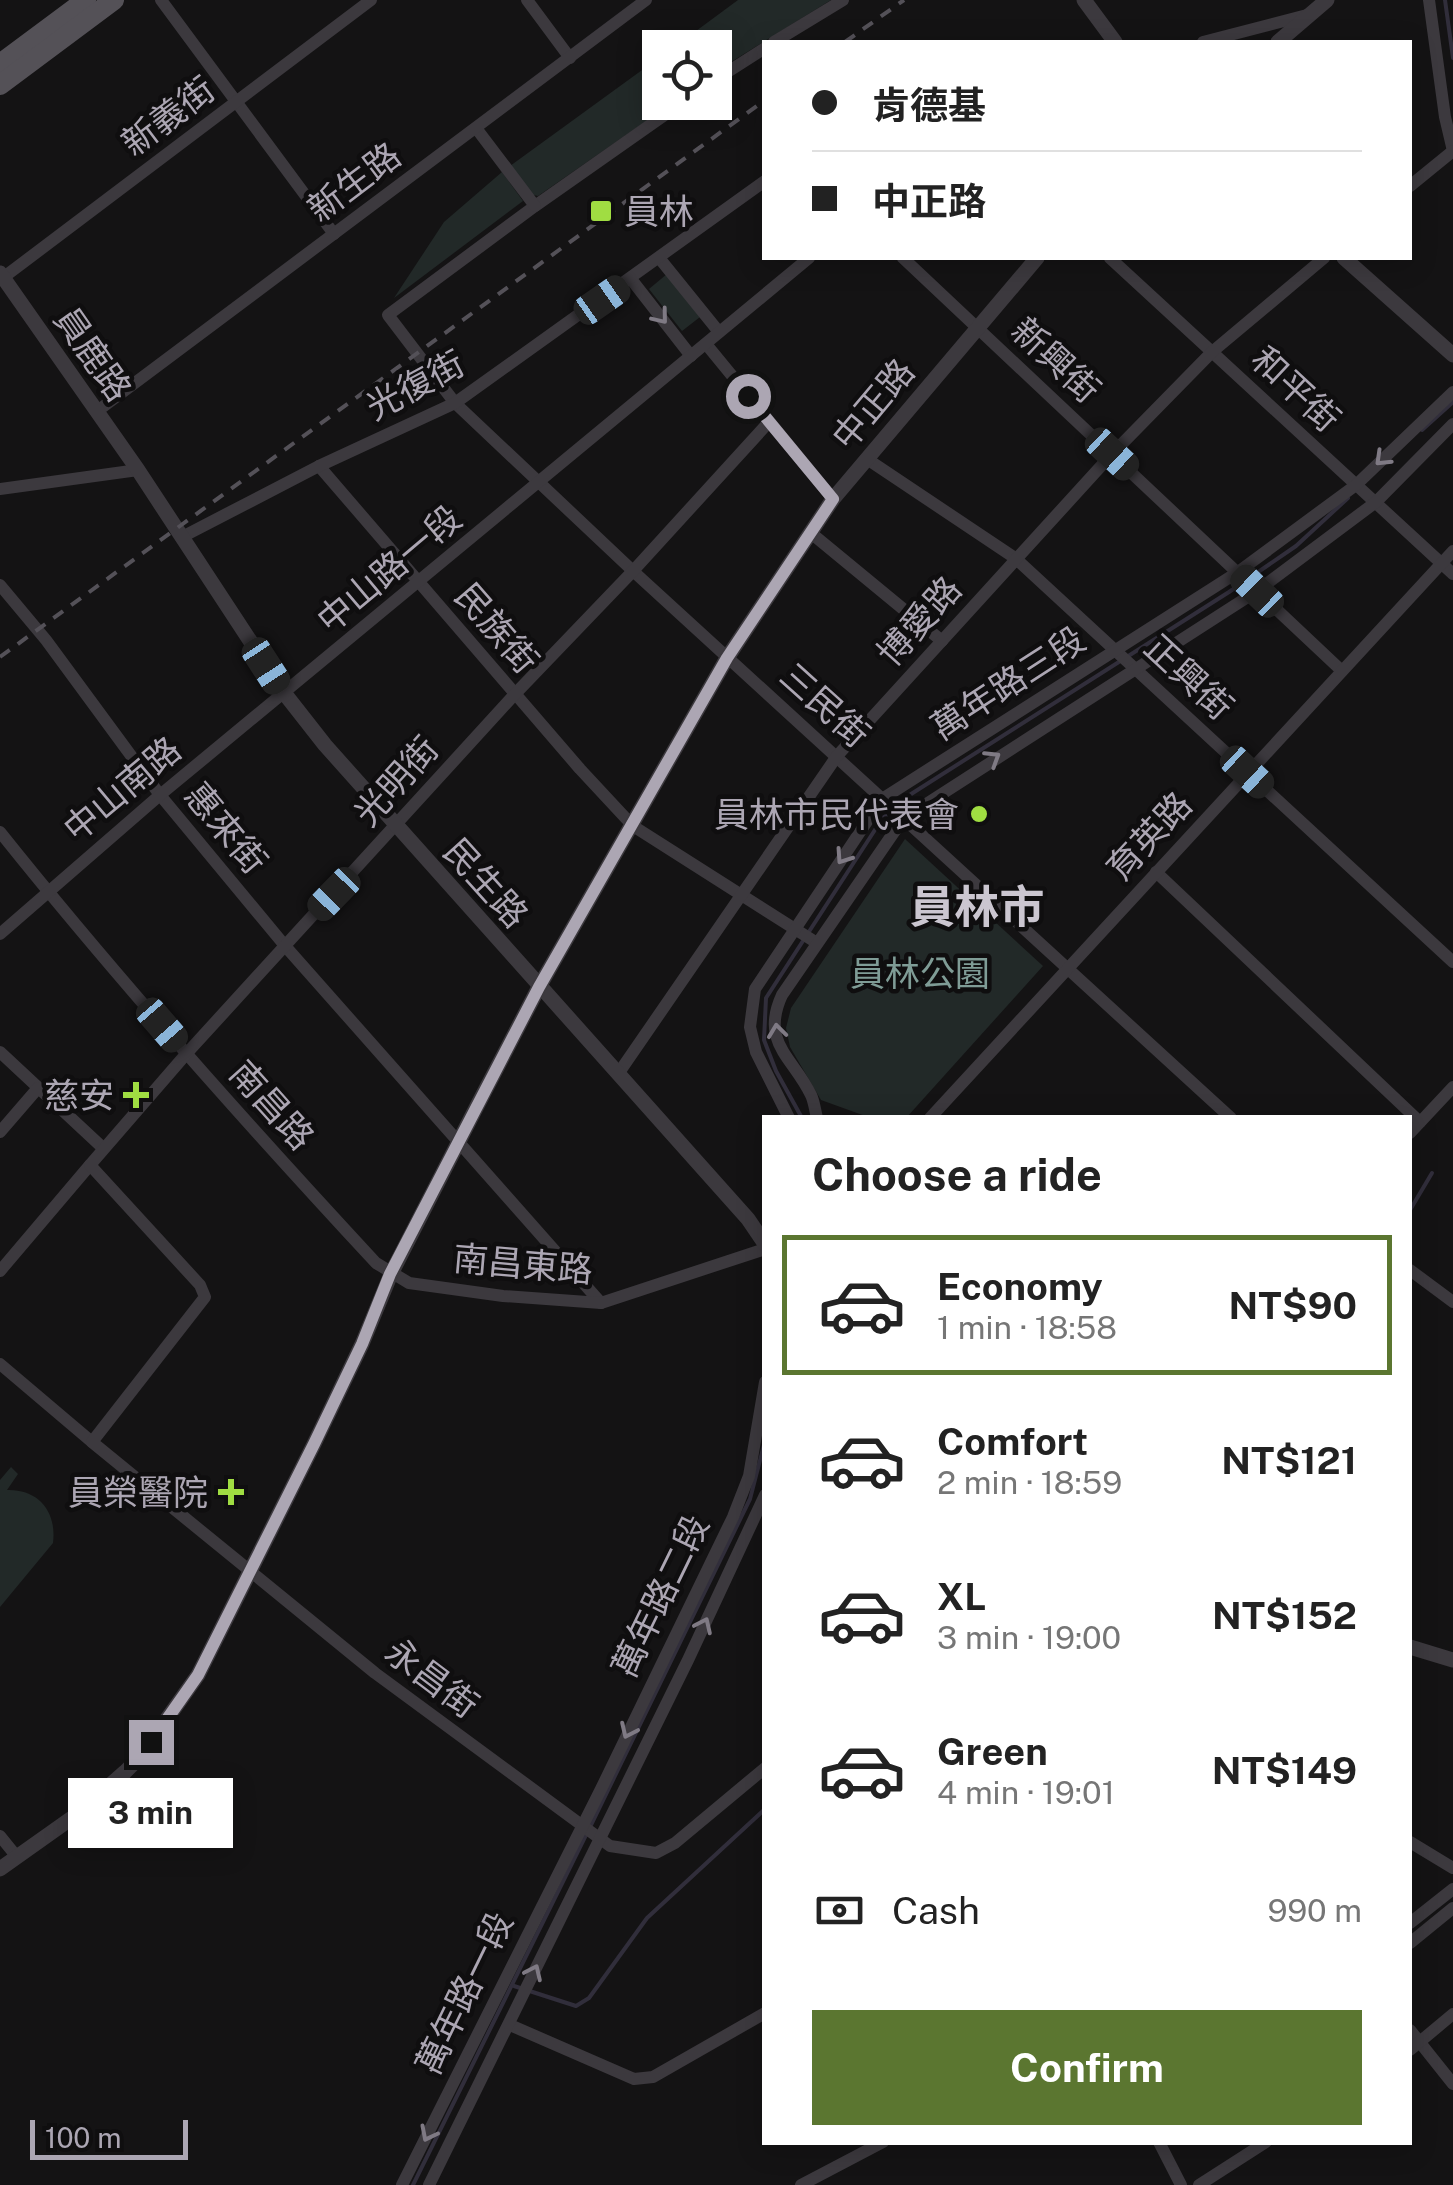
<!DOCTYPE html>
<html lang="en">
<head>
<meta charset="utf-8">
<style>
	:root { --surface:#fff; --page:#f6f6f6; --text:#222; --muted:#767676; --line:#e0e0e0; --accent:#5b7630 }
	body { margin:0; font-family:"Public Sans","Noto Sans TC",sans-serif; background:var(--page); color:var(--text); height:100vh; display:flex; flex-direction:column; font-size:38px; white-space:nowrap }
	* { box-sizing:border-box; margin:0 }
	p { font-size:32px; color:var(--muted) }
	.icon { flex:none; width:55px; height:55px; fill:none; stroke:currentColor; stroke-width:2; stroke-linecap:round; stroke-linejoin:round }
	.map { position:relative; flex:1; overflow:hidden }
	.details { position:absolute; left:762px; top:1115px; width:650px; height:1030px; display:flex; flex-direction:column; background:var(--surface); border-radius:0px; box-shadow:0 5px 25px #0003 }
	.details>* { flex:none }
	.banner { position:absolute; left:762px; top:40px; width:650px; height:220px; border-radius:0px; box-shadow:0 5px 25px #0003; display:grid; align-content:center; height:220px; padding:0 50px; background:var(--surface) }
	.tools { position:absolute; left:642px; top:30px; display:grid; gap:20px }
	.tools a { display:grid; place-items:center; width:90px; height:90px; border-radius:0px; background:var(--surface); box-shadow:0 5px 25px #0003; font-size:50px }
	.scale { position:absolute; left:30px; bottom:25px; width:158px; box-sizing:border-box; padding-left:10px; border:5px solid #aca6b3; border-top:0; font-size:28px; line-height:35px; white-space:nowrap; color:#aca6b3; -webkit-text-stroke:8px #0f0e0f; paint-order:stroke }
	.end { position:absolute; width:45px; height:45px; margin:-22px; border:12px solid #aca6b3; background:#111; box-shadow:0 0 0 5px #111 }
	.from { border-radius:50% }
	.bubble { position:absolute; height:70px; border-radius:0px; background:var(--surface); box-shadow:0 5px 25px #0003; font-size:32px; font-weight:700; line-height:70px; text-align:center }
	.car { position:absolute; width:30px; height:60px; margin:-30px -15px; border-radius:12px; box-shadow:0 0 8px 2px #0007; background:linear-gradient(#222 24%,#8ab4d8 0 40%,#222 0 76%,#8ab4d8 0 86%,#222 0) }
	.banner b { display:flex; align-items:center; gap:35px; height:95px; font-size:38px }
	.banner b+b { border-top:2px solid var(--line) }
	.banner i { width:25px; height:25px; background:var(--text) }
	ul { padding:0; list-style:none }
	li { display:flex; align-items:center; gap:30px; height:140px; margin:0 20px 15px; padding:0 30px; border:5px solid transparent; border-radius:0px }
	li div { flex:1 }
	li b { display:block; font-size:38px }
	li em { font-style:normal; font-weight:700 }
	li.active { border-color:var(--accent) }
	li>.icon { width:90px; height:90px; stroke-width:1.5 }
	h2 { padding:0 50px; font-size:45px; line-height:120px }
	.pay { display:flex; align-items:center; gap:25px; height:110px; padding:0 50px; font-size:38px }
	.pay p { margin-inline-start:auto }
	.primary-button { display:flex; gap:20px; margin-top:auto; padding:20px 50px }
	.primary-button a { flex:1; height:115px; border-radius:0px; background:var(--accent); color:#fff; font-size:40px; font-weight:700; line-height:115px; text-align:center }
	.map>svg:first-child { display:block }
	.green { fill:#222928 }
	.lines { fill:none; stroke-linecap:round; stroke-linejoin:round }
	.stream { stroke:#312e3b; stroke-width:4 }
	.minor { stroke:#3c393e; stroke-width:12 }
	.tertiary { stroke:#3c393e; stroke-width:15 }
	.primary { stroke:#545157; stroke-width:20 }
	.rail { stroke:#545158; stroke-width:4; stroke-dasharray:12 10; stroke-linecap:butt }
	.oneway { stroke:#7f7a84 }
	.route { stroke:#aca6b3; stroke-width:12 }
	.poi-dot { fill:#a0dd42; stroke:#0f0e0f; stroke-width:4 }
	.labels { text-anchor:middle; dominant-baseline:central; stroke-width:9; stroke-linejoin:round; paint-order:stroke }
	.street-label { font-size:35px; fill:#aca6b3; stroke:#0f0e0f }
	.poi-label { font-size:35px; fill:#aca6b3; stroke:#0f0e0f; text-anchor:end }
	.park-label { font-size:35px; fill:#7f9c96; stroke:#0f0e0f }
	.district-label { font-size:45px; font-weight:bold; fill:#cbc6d0; stroke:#0f0e0f }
</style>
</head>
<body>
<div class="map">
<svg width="1453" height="2185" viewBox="0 0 1453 2185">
	<rect width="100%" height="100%" fill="#141314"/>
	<g class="green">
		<path d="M738 0H831L715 72V48H673Z"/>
		<path d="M660 57V102L672 103 538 196 529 194 510 166Z"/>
		<path d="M502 172 523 201 394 298 444 222Z"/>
		<path d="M667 274 700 317 682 331 649 289Z"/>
		<path d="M905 839 1043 966 907 1117H868L821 1100 790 1047 786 1028 791 1008Z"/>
		<path d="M11 1467 18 1474 7 1490C38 1489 57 1511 53 1543L0 1607V1480Z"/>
	</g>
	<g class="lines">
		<g class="stream">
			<path d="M1445 0 1453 58"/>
			<path d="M1422 430 1453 402"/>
			<path d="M802 1118 776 1071 764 1040 766 998 882 819 908 796 1229 592 1296 546 1348 498"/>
			<path d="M1410 1210 1432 1173"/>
			<path d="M590 1827 750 1499 765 1441"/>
			<path d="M514 1986 576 2006 589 1998 647 1918 765 1809"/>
			<path d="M413 2185 586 1835"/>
		</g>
		<g class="minor">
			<path d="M161 0 334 234"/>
			<path d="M527 0 570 58"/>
			<path d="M1429 0 1445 117 1453 151"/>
			<path d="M774 42 843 0"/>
			<path d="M1203 42 1307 15"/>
			<path d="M715 80 765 48"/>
			<path d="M683 102 535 206 388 315 455 403 633 571 1231 1118"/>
			<path d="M476 128 535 206"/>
			<path d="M1410 186 1453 151"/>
			<path d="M903 258 1342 671"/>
			<path d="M1110 258 1453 574"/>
			<path d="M660 259 719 332"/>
			<path d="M631 279 691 356"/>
			<path d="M0 280 371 0"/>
			<path d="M706 344 833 499"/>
			<path d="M96 412 646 0"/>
			<path d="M867 459 1015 558 1453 962"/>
			<path d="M319 466 580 769 633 826 817 943"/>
			<path d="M0 489 138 470"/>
			<path d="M811 533 942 641"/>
			<path d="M182 537 319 466 455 403 765 181"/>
			<path d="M0 585 46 640 160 795 286 947 601 1303"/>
			<path d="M0 832C119 981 246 1123 376 1263L409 1283 503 1296 601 1303 765 1249"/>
			<path d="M1156 872 1420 1122"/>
			<path d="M0 934 160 795 809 258"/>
			<path d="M0 1052 103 1148"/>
			<path d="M618 1074 837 756 1112 454 1212 352 1324 258"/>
			<path d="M789 1118 756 1052 750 1027 755 989 882 799 1238 572 1356 485 1453 392"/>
			<path d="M817 1118C815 1110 814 1101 811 1095 793 1057 760 1043 782 995L903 819 1257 591 1376 502 1453 424"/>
			<path d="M930 1118 1453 551"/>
			<path d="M0 1132 38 1088"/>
			<path d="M1410 1133 1453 1087"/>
			<path d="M1410 1270 1453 1302"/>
			<path d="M0 1271 90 1165"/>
			<path d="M0 1364 92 1442"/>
			<path d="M765 1768 675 1843 656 1853 610 1846 375 1673 92 1442 205 1297 200 1285 90 1165 187 1053 515 694 633 571 769 422"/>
			<path d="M0 1836 17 1857"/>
			<path d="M1410 1842 1453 1868"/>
			<path d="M1410 1923 1453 1889"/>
			<path d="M1410 1943 1453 1908"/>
			<path d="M510 2025 634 2079 653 2077 765 2013"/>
			<path d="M1410 2030 1453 2084"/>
			<path d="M1410 2050 1453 2014"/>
			<path d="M1159 2142 1181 2185"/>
			<path d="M402 2185 601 1789 733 1517 749 1476 765 1382"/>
			<path d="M429 2185 688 1660 765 1495"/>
			<path d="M801 2185 883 2142"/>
			<path d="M1199 2185 1266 2142"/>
		</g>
		<g class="tertiary">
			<path d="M1084 0 1115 42"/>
			<path d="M1278 42 1327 0"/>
			<path d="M1344 258 1453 355"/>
			<path d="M0 273 138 470 285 694 325 745 748 1219 765 1244"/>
			<path d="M1410 1647 1453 1660"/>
			<path d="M0 1869 76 1815 125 1772 140 1757 198 1675 314 1444 362 1344 391 1274 477 1106 539 987 727 658 833 499 1037 258"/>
		</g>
		<g class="primary">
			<path d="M0 64 86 0"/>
			<path d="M0 85 114 0"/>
		</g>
		<g class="rail">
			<path d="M845 42 904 0"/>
			<path d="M0 657 765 100"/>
		</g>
	</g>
	<defs><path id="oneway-chevron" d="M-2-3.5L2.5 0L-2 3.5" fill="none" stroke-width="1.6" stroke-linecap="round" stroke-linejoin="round" transform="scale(2.5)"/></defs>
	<g class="oneway">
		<use href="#oneway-chevron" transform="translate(661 317) rotate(51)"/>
		<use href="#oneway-chevron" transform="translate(1382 459) rotate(136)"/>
		<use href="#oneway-chevron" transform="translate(993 758) rotate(-32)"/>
		<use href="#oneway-chevron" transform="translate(843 857) rotate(124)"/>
		<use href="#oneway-chevron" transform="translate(777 1031) rotate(-97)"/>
		<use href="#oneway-chevron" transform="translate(704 1625) rotate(-65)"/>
		<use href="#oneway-chevron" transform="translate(628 1731) rotate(115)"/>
		<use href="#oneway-chevron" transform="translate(534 1972) rotate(-65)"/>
		<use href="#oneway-chevron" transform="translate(428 2134) rotate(117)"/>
	</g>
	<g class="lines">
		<path class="route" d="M151 1742 198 1675 314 1444 362 1344 390 1274 539 987 727 658 833 499 748 396"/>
	</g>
	<g class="poi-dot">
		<rect x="589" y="199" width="24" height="24" rx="5"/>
		<circle cx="979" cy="814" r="10"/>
		<path d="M131 1080h10v10h10v10h-10v10h-10v-10h-10v-10h10z"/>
		<path d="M226 1477h10v10h10v10h-10v10h-10v-10h-10v-10h10z"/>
	</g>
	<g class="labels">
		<g class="street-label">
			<text transform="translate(168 116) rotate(-37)">新義街</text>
			<text transform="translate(354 182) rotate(-37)">新生路</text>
			<text transform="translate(93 354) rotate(55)">員鹿路</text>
			<text transform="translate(1056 360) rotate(43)">新興街</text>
			<text transform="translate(415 385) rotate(-28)">光復街</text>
			<text transform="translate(1296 389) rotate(43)">和平街</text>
			<text transform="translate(873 404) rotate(-50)">中正路</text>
			<text transform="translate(389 569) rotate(-40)">中山路一段</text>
			<text transform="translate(919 621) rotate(-48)">博愛路</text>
			<text transform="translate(497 628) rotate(49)">民族街</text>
			<text transform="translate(1189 677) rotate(43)">正興街</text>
			<text transform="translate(1008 683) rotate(-33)">萬年路三段</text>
			<text transform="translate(825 705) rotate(42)">三民街</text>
			<text transform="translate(396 781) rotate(-48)">光明街</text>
			<text transform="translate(122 789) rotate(-40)">中山南路</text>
			<text transform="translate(226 828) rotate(50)">惠來街</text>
			<text transform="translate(1149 836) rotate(-47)">育英路</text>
			<text transform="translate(486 883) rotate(48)">民生路</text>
			<text transform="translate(272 1105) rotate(48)">南昌路</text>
			<text transform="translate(523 1264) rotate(5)">南昌東路</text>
			<text transform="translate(660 1596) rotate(-64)">萬年路二段</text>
			<text transform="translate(432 1678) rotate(37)">永昌街</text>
			<text transform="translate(464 1993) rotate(-64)">萬年路一段</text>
		</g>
		<g class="poi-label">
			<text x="624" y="211" text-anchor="start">員林</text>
			<text x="959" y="814">員林市民代表會</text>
			<text x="114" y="1095">慈安</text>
			<text x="208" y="1492">員榮醫院</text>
		</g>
		<g class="park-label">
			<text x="920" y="973">員林公園</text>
		</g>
		<g class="district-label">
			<text x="977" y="906">員林市</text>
		</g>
	</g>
</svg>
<div class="tools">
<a><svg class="icon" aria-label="locate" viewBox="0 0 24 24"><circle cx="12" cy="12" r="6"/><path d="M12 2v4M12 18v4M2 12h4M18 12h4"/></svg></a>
</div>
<div class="scale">100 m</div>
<i class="end from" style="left:748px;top:396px"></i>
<i class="end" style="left:151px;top:1742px"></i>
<div class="bubble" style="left:68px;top:1778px;width:165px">3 min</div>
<i class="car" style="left:602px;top:300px;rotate:55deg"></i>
<i class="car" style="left:1112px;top:454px;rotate:133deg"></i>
<i class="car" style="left:1257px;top:591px;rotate:314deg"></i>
<i class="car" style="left:266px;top:666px;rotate:147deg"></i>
<i class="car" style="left:1247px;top:772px;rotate:133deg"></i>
<i class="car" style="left:334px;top:894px;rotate:224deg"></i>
<i class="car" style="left:162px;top:1025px;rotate:139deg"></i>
<div class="banner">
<b><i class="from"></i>肯德基</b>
<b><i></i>中正路</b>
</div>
<section class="details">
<h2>Choose a ride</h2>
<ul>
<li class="active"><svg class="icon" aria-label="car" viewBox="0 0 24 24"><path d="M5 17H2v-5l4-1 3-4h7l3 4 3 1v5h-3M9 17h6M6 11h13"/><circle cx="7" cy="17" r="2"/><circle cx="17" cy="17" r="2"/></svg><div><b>Economy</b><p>1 min · 18:58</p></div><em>NT$90</em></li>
<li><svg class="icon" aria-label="car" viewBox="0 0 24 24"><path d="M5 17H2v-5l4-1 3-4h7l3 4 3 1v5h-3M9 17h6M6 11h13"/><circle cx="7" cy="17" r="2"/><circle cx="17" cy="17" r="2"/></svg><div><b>Comfort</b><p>2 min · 18:59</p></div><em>NT$121</em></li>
<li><svg class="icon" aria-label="car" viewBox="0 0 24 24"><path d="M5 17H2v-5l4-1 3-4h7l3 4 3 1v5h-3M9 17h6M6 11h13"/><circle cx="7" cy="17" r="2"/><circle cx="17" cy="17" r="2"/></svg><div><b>XL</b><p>3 min · 19:00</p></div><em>NT$152</em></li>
<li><svg class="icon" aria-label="car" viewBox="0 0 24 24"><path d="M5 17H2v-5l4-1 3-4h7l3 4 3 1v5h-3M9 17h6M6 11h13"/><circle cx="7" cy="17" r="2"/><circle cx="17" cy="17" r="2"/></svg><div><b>Green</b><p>4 min · 19:01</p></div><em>NT$149</em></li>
</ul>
<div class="pay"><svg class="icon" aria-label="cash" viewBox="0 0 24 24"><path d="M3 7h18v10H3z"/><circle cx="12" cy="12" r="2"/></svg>Cash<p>990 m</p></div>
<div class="primary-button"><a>Confirm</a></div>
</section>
</div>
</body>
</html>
